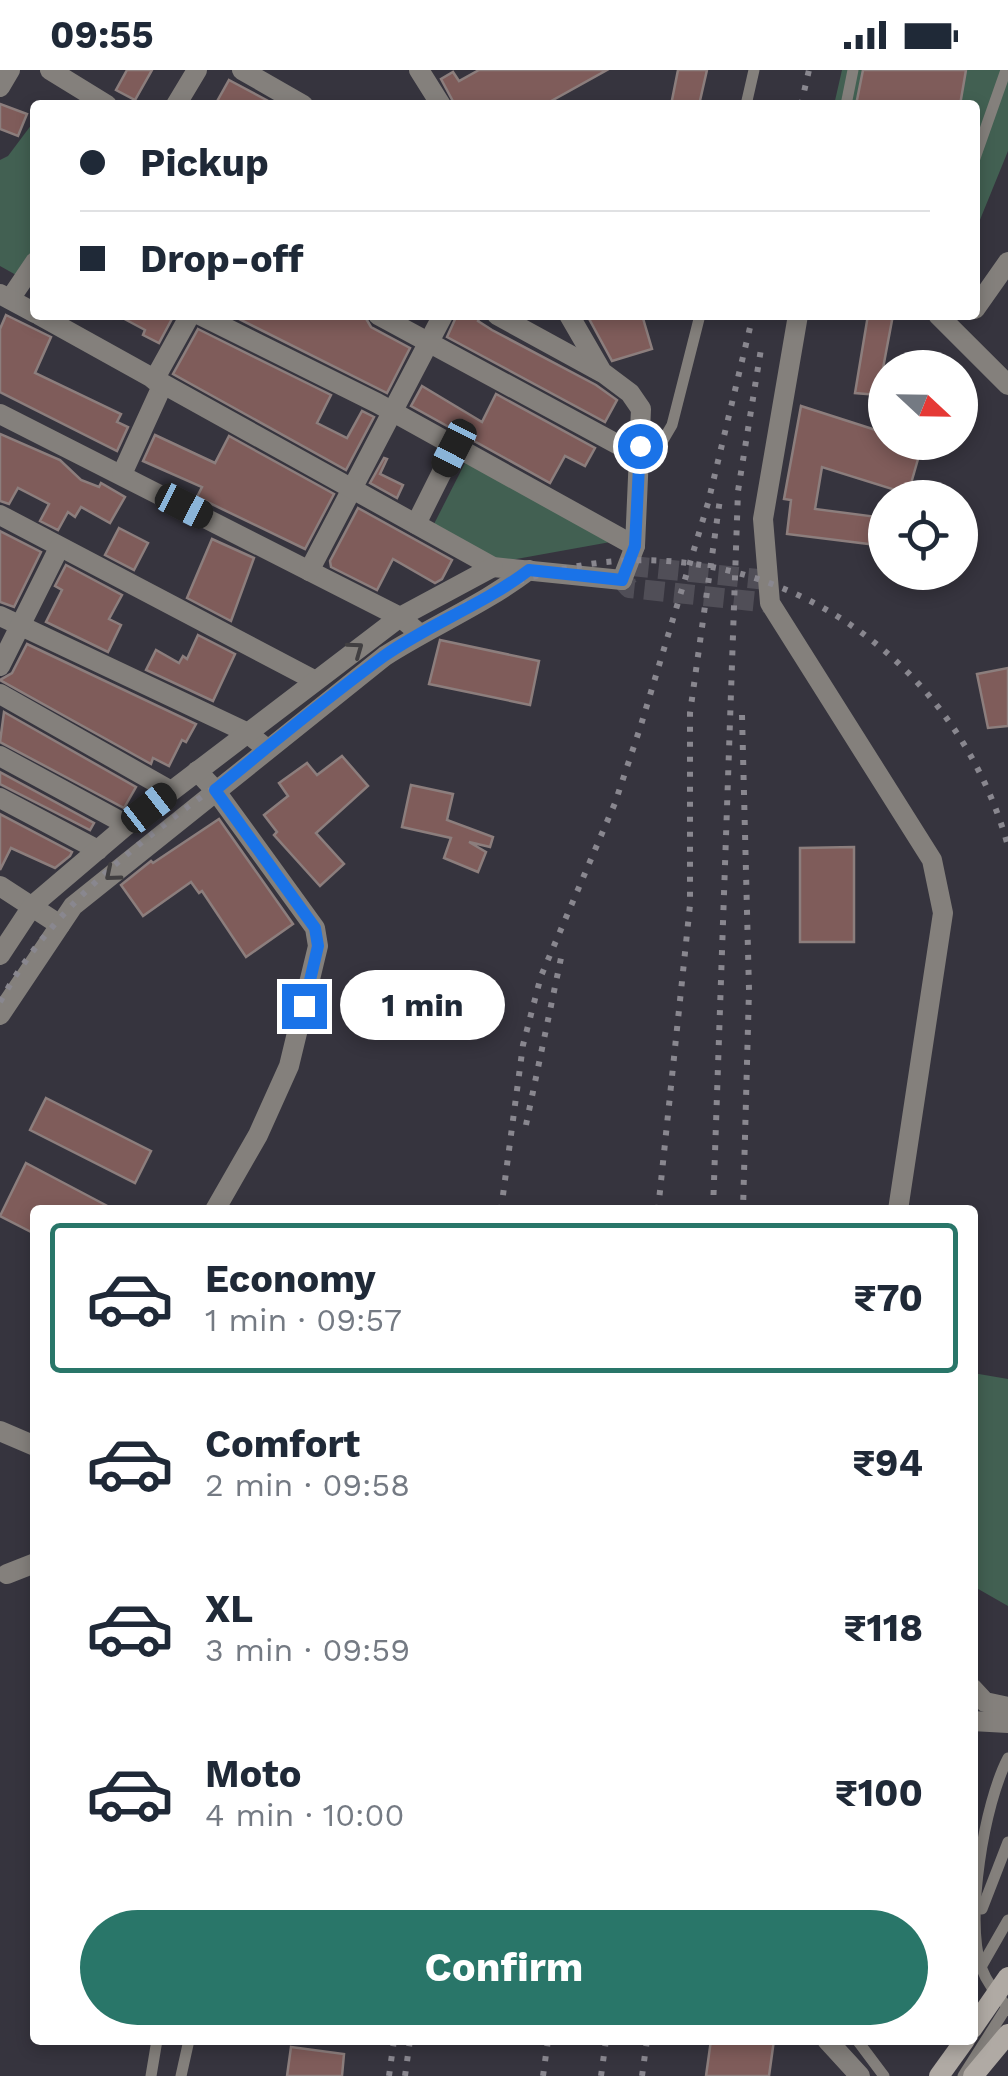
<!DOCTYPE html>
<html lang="en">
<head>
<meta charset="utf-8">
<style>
	:root { --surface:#fff; --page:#f2f2f3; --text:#1f2937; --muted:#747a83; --line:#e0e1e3; --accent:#297669 }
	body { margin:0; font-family:"Work Sans",sans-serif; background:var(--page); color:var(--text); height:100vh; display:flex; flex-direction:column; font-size:38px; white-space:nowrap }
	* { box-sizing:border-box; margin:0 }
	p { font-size:32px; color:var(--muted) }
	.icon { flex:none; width:55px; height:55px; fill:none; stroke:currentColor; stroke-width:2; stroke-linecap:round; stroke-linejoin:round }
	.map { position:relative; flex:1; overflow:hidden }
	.sheet { position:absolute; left:30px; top:1135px; width:948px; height:840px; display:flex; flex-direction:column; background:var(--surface); border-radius:10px; box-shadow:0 5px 15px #0003 }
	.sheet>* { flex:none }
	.hud { position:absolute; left:30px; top:30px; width:950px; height:220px; border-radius:10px; box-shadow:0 5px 15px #0003; display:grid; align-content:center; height:220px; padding:0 50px; background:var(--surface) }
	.needle { width:65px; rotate:112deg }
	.tools { position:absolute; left:868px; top:280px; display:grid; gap:20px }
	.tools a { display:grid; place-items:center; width:110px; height:110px; border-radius:50%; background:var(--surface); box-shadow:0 5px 15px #0003; font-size:50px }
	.end { position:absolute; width:45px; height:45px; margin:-22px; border:12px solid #1a73e8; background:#fff; box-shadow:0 0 0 5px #fff }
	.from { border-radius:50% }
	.bubble { position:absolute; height:70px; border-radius:35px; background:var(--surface); box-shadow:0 5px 15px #0003; font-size:32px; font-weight:700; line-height:70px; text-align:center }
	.car { position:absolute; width:30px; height:60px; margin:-30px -15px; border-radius:12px; box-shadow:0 0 8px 2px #0007; background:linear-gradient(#222 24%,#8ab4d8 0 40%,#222 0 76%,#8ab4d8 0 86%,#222 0) }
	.hud b { display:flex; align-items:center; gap:35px; height:95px; font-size:38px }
	.hud b+b { border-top:2px solid var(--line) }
	.hud i { width:25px; height:25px; background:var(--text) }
	ul { padding:18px 0 0; list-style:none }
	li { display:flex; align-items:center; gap:30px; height:150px; margin:0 20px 15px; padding:0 30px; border:5px solid transparent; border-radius:10px }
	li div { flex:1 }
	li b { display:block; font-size:38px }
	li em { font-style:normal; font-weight:700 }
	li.selected { border-color:var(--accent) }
	li>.icon { width:90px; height:90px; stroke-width:1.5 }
	.primary-button { display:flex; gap:20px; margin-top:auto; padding:20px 50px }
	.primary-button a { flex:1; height:115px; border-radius:60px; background:var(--accent); color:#fff; font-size:40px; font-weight:700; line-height:115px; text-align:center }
	.status { display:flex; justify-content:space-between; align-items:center; height:70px; padding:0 50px; background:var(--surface); direction:ltr }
	.status svg { height:28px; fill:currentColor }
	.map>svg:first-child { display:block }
	.green { fill:#426052 }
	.building { fill:#7f5c5a; stroke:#8c7e7d; stroke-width:2.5 }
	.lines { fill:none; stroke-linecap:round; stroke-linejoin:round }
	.tertiary-tunnel { stroke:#504e57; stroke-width:20; stroke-dasharray:20 10; stroke-linecap:butt }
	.service { stroke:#84807c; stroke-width:11 }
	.minor { stroke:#84807c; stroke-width:20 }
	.tertiary { stroke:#84807c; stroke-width:20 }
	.secondary { stroke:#b0aaa4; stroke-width:20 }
	.rail { stroke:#89878f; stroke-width:6; stroke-dasharray:5 10; stroke-linecap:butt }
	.oneway { stroke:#413f41 }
	.route { stroke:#1a73e8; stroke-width:12 }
</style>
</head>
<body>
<div class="status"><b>09:55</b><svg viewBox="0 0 49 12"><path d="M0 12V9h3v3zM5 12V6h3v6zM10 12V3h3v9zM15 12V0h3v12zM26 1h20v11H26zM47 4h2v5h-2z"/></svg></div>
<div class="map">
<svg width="1008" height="2006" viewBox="0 0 1008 2006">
	<rect width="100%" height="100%" fill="#36343e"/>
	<g class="green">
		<path d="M842 0H1008V81L975 162V35H834Z"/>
		<path d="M35 50V190L25 210 0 196V90L8 86Z"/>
		<path d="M468 387 616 471 500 492 433 456Z"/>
		<path d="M973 1303 1008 1309V1536L973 1516Z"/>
	</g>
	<g class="building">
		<path d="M127 0H152L135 30 116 20Z"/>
		<path d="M479 0H607L544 35H455L441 9 453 2 459 11Z"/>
		<path d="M678 0H707L699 35H671Z"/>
		<path d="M863 0H966L960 35H856Z"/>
		<path d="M229 10 272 33 275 35H215Z"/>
		<path d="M0 34 27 44 18 66 0 59Z"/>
		<path d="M6 245 51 267 35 303 121 344 117 352 128 357 117 381 0 322V259Z"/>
		<path d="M117 245H174L159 273 143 265 145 260Z"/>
		<path d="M231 245H364L371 257 410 278 387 323Z"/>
		<path d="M457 245H481L478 251 492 260 596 315 617 330 605 352 447 267Z"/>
		<path d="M587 245H642L652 279 612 291Z"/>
		<path d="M868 245H893L878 325 855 323Z"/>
		<path d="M198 259 331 325 317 353 347 368 362 341 374 347 346 400 173 304Z"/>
		<path d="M422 316 482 352 496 324 595 378 585 396 565 386 550 413 411 336Z"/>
		<path d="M801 336 885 363V372L922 375 908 424 822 397 815 439 885 448V476L787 464 791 430 784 429Z"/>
		<path d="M0 364 60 390 81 410 99 417 101 413 125 427 110 453 81 437 75 447 68 442 58 460 40 451 49 434 18 418 9 434 0 431Z"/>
		<path d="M155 365 215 393 229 366 334 424 305 479 197 427 202 417 143 391Z"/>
		<path d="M384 388 387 389 380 404 403 415 397 428 370 413Z"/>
		<path d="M358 438 452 490 442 509 435 513 393 489 377 520 331 497 330 491Z"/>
		<path d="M119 458 148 473 134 500 105 485Z"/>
		<path d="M0 461 41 482 14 537 0 532Z"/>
		<path d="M212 469 254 488 231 551 187 528Z"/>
		<path d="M66 495 122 525 109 549 121 555 108 582 46 552 62 520 55 516Z"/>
		<path d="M198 565 235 584 213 631 146 600 156 580 179 593 183 586 187 589Z"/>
		<path d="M440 570 539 591 530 635 429 614Z"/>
		<path d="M27 574 196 654 186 672 182 670 169 696 153 688 151 694 0 610 12 603Z"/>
		<path d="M1008 598V656L988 658 977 604Z"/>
		<path d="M4 642 136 717 124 738 0 672Z"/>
		<path d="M342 686 368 716 316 763 344 794 320 816 274 765 277 762 264 745 288 726 279 713 307 693 317 705Z"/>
		<path d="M0 702 94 753 90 760 0 714Z"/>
		<path d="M411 715 453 724 447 750 493 767 490 777 469 772 486 782 478 802 444 788 451 768 402 757Z"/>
		<path d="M0 744 72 782 70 786 55 798 11 778 0 800Z"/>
		<path d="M219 749 293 854 246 887 202 821 199 823 191 812 143 846 121 815 151 791 153 793Z"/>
		<path d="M854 777V872H800V778Z"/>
		<path d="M46 1028 151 1081 135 1113 30 1060Z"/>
		<path d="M26 1093 115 1140H35V1164L0 1146Z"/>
		<path d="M711 1970H774L769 2006H706Z"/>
		<path d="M291 1977 344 1984 342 2006H287Z"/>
	</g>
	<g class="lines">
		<path class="tertiary-tunnel" d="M768 510 632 496 622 510 629 518 770 533"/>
		<g class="service">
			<path d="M746 35 754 0"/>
			<path d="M846 35 853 0"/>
			<path d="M975 88 1006 0"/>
			<path d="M639 386 662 372 672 355 700 245"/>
			<path d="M982 1839 1008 1772"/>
			<path d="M981 1897 1008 1850"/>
			<path d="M1007 1936C996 1924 987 1913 981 1897 965 1848 984 1734 1008 1688"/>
			<path d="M857 1970 884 2006"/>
			<path d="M151 2006 157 1970"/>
			<path d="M181 2006 189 1970"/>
			<path d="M963 2006 1008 1935"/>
		</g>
		<g class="minor">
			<path d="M50 0 107 35"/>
			<path d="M242 0 303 35"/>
			<path d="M419 0 441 35"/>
			<path d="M0 17 10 0"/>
			<path d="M176 35 197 0"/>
			<path d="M10 229 35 192"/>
			<path d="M975 239 1008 192"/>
			<path d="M200 245 377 333 635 476"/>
			<path d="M378 245 639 386"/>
			<path d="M497 245 601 302"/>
			<path d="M569 245 602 302 630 323 641 339 635 476 622 510"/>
			<path d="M154 310 190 245"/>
			<path d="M0 344 400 547 420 564"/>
			<path d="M122 404 163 314"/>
			<path d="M0 445 314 610"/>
			<path d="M416 454 454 378"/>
			<path d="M309 501 443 245"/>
			<path d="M0 546 246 662 267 679"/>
			<path d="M0 596 59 478"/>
			<path d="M0 624 171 721"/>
			<path d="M0 686 127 755"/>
			<path d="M197 701 215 720 315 858 318 876 289 996 258 1065 215 1140"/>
			<path d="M0 728 98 780"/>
			<path d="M0 816 60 855"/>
			<path d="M0 1361 35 1376"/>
			<path d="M7 1504 35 1493"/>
		</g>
		<g class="tertiary">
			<path d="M0 224 35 243"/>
			<path d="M39 245 493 497 622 510"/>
			<path d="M798 245 763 449 770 533 932 790 943 843 898 1140"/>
			<path d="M938 245 1008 315"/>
			<path d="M0 885 33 835 127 755 400 547 493 497"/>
			<path d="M0 945 73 836 385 586C432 556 484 534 529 500"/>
			<path d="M972 1618 985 1632 1008 1637"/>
			<path d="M972 1651 1008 1653"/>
			<path d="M827 1970 860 2006"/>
		</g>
		<g class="secondary">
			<path d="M972 1959 1008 1907"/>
			<path d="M939 2006 965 1970"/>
			<path d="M973 2006 1008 1964"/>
		</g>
		<g class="rail">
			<path d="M801 35 809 0"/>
			<path d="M742 645 749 920 743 1140"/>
			<path d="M0 932C58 826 153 763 247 693 325 634 411 554 502 518 717 431 947 557 1008 776"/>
			<path d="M526 1055 561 888"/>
			<path d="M501 1140 523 975 541 906 615 733 641 655 708 433 753 245"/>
			<path d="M658 1140 690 835V643L720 429"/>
			<path d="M713 1140 738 421 761 279"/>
			<path d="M389 2006 394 1970"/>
			<path d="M405 2006 410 1970"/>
			<path d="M543 2006 548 1970"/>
			<path d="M601 2006 606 1970"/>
			<path d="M642 2006 647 1970"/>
		</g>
	</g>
	<defs><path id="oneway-chevron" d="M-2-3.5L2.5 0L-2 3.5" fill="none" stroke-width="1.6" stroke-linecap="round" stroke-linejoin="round" transform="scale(2.5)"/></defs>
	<g class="oneway">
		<use href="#oneway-chevron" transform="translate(356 579) rotate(-36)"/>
		<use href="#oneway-chevron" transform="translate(112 804) rotate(140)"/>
	</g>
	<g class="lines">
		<path class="route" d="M304 936 318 876 315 858 215 720C270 675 326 628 384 586 431 553 484 534 529 500L622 510 635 476 640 376"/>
	</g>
</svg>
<div class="tools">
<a><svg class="needle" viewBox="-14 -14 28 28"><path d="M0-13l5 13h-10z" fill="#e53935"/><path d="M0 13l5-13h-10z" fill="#747a83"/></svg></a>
<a><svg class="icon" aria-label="locate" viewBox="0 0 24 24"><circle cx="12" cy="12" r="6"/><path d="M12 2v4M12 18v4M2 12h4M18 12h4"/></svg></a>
</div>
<i class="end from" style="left:640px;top:376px"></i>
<i class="end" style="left:304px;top:936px"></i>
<div class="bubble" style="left:340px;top:900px;width:165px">1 min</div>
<i class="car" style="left:454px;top:378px;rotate:207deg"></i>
<i class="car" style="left:184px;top:436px;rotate:117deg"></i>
<i class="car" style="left:149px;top:738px;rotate:52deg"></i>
<div class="hud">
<b><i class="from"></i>Pickup</b>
<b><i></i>Drop-off</b>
</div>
<section class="sheet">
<ul>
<li class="selected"><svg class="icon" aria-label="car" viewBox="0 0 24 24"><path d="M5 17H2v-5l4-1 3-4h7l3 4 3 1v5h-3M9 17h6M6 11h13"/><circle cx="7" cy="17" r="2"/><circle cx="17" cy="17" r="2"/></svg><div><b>Economy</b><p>1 min · 09:57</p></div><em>₹70</em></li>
<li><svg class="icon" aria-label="car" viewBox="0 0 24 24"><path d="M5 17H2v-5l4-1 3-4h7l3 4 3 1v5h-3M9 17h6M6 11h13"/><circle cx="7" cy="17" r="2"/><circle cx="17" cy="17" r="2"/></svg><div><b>Comfort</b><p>2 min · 09:58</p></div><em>₹94</em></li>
<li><svg class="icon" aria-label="car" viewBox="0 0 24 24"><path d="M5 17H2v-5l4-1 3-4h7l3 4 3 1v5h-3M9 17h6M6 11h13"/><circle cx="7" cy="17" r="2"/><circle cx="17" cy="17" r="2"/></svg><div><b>XL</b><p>3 min · 09:59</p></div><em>₹118</em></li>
<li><svg class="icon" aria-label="car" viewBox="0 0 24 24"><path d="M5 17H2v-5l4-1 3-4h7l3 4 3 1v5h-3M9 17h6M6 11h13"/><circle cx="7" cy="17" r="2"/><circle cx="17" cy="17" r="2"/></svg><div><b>Moto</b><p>4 min · 10:00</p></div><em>₹100</em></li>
</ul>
<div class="primary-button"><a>Confirm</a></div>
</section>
</div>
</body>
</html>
